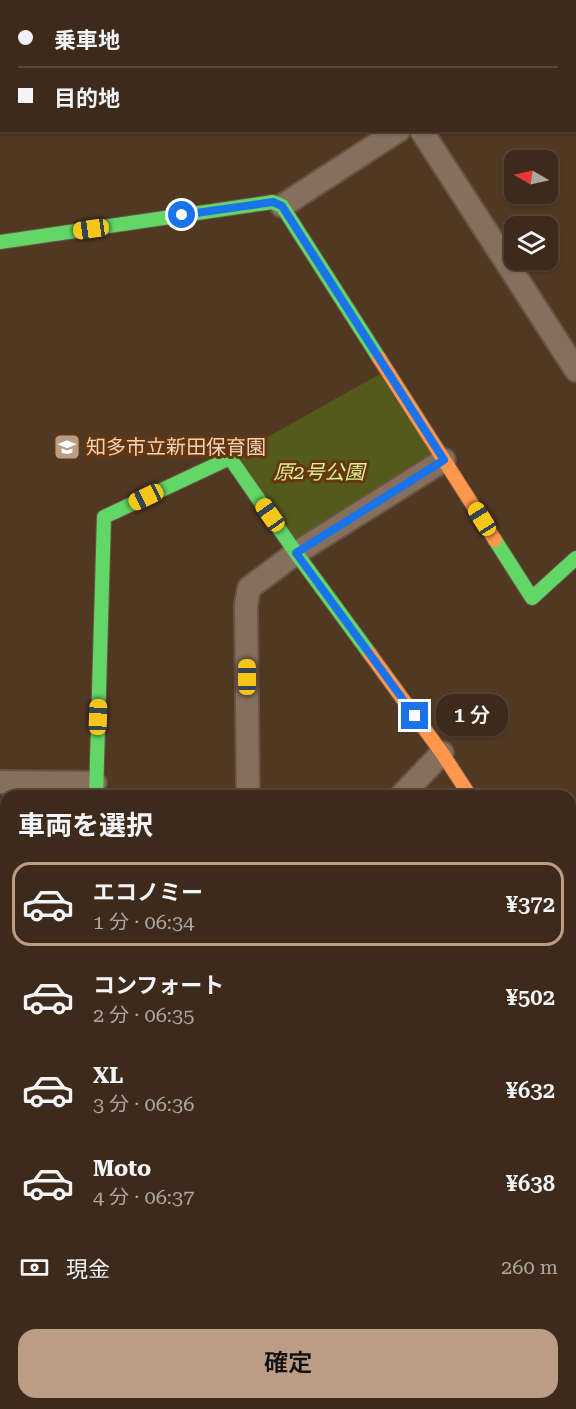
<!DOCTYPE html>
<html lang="ja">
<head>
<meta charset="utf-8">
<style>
	:root { --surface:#3d2a1a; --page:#483627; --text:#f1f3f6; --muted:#ada7a2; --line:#564639; --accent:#bb9c84 }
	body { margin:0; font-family:"Roboto Serif","Noto Sans JP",serif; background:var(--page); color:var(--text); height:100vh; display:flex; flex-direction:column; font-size:22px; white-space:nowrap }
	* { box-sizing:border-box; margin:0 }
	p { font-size:20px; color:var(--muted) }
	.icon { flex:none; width:33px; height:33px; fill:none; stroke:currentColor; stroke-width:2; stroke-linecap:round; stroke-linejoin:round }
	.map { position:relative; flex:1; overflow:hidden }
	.panel { position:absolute; left:0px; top:790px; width:576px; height:620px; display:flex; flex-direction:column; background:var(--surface); border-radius:18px 18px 0 0; box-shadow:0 2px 4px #0004,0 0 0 2px var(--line) }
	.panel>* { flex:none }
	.top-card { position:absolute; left:0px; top:0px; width:576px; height:132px; box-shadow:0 2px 4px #0004,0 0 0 2px var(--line); display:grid; align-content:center; height:132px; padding:0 18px; background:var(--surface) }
	.needle { width:39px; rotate:279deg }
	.tools { position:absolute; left:504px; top:150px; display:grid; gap:12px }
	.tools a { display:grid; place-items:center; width:54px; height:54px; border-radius:12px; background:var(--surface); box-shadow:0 2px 4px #0004,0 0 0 2px var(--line); font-size:30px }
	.end { position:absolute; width:27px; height:27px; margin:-14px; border:8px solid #1a73e8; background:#fff; box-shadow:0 0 0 3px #fff }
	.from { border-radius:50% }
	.bubble { position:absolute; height:42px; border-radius:18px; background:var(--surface); box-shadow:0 2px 4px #0004,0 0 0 2px var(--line); font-size:20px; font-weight:600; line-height:42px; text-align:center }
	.car { position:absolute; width:18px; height:36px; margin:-18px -9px; border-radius:8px; box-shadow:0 0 4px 2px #0007; background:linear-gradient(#f5c518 24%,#345 0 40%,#f5c518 0 76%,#345 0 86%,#f5c518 0) }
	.top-card b { display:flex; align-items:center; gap:21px; height:57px; font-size:22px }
	.top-card b+b { border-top:2px solid var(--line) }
	.top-card i { width:15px; height:15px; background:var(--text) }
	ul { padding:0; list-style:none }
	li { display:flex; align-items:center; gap:18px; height:84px; margin:0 12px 9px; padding:0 6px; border:3px solid transparent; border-radius:18px }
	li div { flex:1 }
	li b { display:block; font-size:22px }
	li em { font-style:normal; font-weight:600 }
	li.on { border-color:var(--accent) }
	li>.icon { width:54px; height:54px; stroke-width:1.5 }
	h2 { padding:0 18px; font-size:27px; line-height:72px }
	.pay { display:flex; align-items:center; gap:15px; height:66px; padding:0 18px; font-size:22px }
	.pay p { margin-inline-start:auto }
	.button { display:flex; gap:12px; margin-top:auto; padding:12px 18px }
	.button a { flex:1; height:69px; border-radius:18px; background:var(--accent); color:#111; font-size:24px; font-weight:600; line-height:69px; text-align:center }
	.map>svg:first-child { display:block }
	.green { fill:#54591c }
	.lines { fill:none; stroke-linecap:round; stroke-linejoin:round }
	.street-casing { stroke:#695443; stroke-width:26 }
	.fast-casing { stroke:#695443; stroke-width:16 }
	.slow-casing { stroke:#695443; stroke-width:16 }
	.jam-casing { stroke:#695443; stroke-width:16 }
	.path { stroke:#877464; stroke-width:4; stroke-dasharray:3 4.5; stroke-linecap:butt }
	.street { stroke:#876f5d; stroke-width:22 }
	.fast { stroke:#63d668; stroke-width:14 }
	.slow { stroke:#ff974d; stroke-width:14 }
	.jam { stroke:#b3261e; stroke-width:14 }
	.route { stroke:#1a73e8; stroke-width:8 }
	.labels { text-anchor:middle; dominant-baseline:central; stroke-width:6; stroke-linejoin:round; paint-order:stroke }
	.poi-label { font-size:20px; fill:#f4d2b9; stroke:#643710; text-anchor:start }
	.park-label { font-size:20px; font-style:italic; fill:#def091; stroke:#643710 }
</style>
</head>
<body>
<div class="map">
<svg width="576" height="1409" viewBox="0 0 576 1409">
	<rect width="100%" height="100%" fill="#513823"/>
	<path class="green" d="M387 370 444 460 296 553 230 458Z"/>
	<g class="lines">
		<defs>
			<g id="street">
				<path d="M162 0V2"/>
				<path d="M550 0 551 2"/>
				<path d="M574 40 576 43"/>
				<path d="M421 130 576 370"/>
				<path d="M282 206 399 130"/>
				<path d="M0 782 95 783"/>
				<path d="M248 796 246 605 249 588 296 553 444 460"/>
				<path d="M401 796 442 753"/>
				<path d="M570 950 576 961"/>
				<path d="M1 1258 6 1252"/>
				<path d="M570 1387 576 1384"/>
				<path d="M462 1409 466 1404"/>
			</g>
			<g id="fast">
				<path d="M234 2 237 0"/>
				<path d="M0 113 2 112"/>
				<path d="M0 242 273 202 282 206 379 358"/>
				<path d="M495 540 532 598 576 558"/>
				<path d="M96 796 104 517 230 458 296 553 370 654"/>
				<path d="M570 840 576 832"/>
			</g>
			<g id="slow">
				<path d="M379 358 495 540"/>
				<path d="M370 654 442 753 470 796"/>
			</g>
			<path id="jam" d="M62 1409 65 1404"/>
		</defs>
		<use href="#street" class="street-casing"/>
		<use href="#fast" class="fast-casing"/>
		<use href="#slow" class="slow-casing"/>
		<use href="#jam" class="jam-casing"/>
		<g class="path">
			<path d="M98 1404 99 1409"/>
			<path d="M410 1404 414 1409"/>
			<path d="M547 1404 553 1409"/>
		</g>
		<use href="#street" class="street"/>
		<use href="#fast" class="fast"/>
		<use href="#slow" class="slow"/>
		<use href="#jam" class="jam"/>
	</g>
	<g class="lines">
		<path class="route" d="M182 215 273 202 282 206 444 460 296 553 415 716"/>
	</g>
	<defs>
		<symbol id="school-square" viewBox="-11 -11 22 22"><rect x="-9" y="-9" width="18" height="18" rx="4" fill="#bb9c84" stroke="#643710"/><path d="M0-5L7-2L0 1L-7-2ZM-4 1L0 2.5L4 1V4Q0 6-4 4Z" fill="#fff"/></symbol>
	</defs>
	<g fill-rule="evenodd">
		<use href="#school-square" x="52" y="432" width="30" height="30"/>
	</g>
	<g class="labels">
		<g class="poi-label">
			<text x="86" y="447">知多市立新田保育園</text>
		</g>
		<g class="park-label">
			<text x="319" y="472">原2号公園</text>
		</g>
	</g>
</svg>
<div class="tools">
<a><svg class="needle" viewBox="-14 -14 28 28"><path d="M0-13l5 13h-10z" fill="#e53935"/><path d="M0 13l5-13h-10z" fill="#ada7a2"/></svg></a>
<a><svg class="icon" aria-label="layers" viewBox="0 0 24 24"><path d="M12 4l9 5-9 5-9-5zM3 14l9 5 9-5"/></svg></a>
</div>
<i class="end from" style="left:182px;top:215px"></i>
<i class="end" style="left:415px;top:716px"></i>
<div class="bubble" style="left:436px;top:694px;width:72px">1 分</div>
<i class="car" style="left:91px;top:229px;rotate:262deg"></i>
<i class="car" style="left:146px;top:497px;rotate:245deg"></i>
<i class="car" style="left:270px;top:515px;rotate:325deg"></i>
<i class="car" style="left:482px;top:519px;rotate:328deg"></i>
<i class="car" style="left:247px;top:677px;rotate:0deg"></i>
<i class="car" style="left:98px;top:717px;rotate:2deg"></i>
<div class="top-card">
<b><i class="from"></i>乗車地</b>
<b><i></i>目的地</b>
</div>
<section class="panel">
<h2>車両を選択</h2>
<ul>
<li class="on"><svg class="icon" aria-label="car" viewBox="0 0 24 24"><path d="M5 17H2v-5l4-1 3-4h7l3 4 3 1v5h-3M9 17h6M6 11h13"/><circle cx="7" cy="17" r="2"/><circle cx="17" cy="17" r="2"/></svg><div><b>エコノミー</b><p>1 分 · 06:34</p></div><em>¥372</em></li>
<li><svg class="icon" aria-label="car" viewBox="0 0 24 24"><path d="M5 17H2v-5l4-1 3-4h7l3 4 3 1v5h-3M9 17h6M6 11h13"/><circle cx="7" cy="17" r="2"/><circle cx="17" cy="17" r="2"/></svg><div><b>コンフォート</b><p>2 分 · 06:35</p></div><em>¥502</em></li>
<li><svg class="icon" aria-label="car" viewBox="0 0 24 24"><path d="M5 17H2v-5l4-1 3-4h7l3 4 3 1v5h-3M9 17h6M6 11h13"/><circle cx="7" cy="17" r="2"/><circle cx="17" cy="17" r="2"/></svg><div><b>XL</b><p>3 分 · 06:36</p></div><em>¥632</em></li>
<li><svg class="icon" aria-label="car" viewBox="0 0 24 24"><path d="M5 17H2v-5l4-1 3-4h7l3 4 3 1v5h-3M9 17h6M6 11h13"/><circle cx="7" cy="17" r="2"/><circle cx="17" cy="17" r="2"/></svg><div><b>Moto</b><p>4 分 · 06:37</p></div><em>¥638</em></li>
</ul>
<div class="pay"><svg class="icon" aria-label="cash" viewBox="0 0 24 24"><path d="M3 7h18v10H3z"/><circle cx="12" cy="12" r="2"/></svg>現金<p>260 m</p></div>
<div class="button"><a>確定</a></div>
</section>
</div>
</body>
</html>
